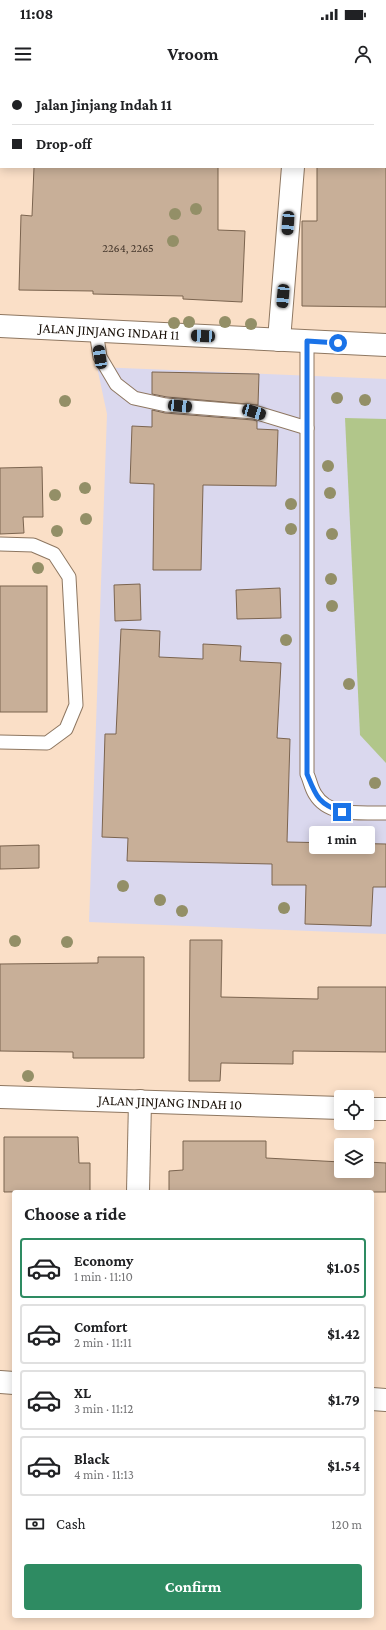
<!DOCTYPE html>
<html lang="en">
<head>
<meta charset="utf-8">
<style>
	:root { --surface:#fff; --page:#f2f2f2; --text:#202124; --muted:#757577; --line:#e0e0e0; --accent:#2e8b62 }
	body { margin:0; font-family:"Crimson Pro",serif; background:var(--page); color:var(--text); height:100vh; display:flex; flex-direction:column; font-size:15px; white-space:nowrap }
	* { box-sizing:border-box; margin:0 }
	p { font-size:13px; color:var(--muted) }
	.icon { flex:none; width:22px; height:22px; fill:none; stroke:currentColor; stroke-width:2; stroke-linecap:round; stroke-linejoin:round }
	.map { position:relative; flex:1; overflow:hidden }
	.side { position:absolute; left:12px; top:1110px; width:362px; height:428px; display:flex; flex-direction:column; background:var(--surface); border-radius:4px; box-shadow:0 2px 10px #0003 }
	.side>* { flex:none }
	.top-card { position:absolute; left:0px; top:0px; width:386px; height:88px; box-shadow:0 2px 10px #0003; display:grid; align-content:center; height:88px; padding:0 12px; background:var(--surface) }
	.tools { position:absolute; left:334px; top:1010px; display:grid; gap:8px }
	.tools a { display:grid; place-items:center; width:40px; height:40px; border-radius:4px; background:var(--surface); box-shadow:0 2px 10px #0003; font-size:20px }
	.end { position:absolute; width:18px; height:18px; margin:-9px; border:5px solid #1a73e8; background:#fff; box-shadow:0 0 0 2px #fff }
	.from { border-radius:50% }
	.bubble { position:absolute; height:28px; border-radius:4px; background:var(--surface); box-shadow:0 2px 10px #0003; font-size:13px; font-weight:700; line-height:28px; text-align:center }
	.car { position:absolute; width:12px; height:24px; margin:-12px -6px; border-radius:5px; box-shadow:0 0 3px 1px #0007; background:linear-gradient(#222 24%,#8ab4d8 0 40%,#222 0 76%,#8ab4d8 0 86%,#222 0) }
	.top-card b { display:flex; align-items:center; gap:14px; height:38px; font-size:15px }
	.top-card b+b { border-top:1px solid var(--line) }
	.top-card i { width:10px; height:10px; background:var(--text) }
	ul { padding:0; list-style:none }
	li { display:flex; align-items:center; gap:12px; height:60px; margin:0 8px 6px; padding:0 4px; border:2px solid var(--line); border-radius:4px }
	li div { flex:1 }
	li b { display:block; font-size:15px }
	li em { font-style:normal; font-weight:700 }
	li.on { border-color:var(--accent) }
	li>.icon { width:36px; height:36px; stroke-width:1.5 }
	h2 { padding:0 12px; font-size:18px; line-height:48px }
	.pay { display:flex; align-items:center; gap:10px; height:44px; padding:0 12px; font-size:15px }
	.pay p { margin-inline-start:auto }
	.button { display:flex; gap:8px; margin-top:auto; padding:8px 12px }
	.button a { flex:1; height:46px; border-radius:4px; background:var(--accent); color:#fff; font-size:16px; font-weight:700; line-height:46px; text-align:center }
	.status { display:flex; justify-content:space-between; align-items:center; height:28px; padding:0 20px; background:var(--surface); direction:ltr }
	.status svg { height:11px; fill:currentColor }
	header { display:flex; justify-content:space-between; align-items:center; height:52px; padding:0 12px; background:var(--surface); font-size:18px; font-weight:700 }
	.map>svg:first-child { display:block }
	.education { fill:#dad8ee }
	.green { fill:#b1c68a }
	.building { fill:#c8af98; stroke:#7b644f }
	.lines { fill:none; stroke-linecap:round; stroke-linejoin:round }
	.service-casing { stroke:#8e7761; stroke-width:15 }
	.minor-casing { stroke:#8e7761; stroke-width:24 }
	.service { stroke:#fff; stroke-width:13 }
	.minor { stroke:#fff; stroke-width:22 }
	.tree { fill:#938f67 }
	.route { stroke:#1a73e8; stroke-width:5 }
	.labels { text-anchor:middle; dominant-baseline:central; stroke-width:3.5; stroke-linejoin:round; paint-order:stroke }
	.number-label { font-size:12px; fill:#46382d }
	.street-label { font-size:14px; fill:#1a1109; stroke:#fff }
</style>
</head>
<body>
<div class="status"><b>11:08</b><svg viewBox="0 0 49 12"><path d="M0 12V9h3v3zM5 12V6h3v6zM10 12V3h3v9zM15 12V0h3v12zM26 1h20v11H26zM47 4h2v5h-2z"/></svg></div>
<header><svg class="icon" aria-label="menu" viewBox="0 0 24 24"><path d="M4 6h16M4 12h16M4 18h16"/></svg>Vroom<svg class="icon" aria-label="person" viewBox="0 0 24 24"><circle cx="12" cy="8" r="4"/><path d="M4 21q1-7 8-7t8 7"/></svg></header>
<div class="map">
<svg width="386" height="1550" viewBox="0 0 386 1550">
	<rect width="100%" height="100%" fill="#fadfc7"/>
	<path class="education" d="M97 287 386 299V854L89 842 107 334Z"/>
	<path class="green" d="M345 338 386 339V683L360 655Z"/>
	<g class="building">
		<path d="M34 87H218V150L245 151 242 222 183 219V216L93 214V211L19 210 21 135 32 136Z"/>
		<path d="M317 87H386V227L302 226V141H317Z"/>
		<path d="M152 292 259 294 258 325 167 317 152 314Z"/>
		<path d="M152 330 165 333 253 340 257 341V349L278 350 276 406 203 405 201 490H153L154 404 130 403 132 346 152 347Z"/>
		<path d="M42 387 43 437H23L24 453 0 454V388Z"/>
		<path d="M140 504 141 540 115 541 114 505Z"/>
		<rect x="0" y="506" width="47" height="126"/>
		<path d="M280 508 281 538 237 539 236 510Z"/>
		<path d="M121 549 160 551 159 577 203 579V564L241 566 240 581 281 583 277 658 290 659 287 762 386 764V807H373L371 846 305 844 306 805H272V784L127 781 128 758 102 757 105 654H116Z"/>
		<path d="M39 765V788L0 789V766Z"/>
		<path d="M190 860H222L221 917 318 919V907H386V972L293 971V984L221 983 220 1001H189Z"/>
		<path d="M98 877H144V978H73V972L0 971V884L98 883Z"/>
		<path d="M4 1057H78L79 1083H90V1111L4 1112Z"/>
		<path d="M183 1061H266V1078L341 1082V1091H367V1082L386 1083V1112H169V1091L183 1090Z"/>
	</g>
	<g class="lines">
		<defs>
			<g id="service">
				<path d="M96 251 100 277 116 304 134 318 166 325 254 332 307 348"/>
				<path d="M307 261V694C310 700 311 708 315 714 329 738 363 732 386 733"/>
				<path d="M0 464 33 465 54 474 69 497 76 625 66 649 47 663 0 662"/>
			</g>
			<g id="minor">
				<path d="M300 1V0"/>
				<path d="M0 246 386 265"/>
				<path d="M279 260 293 87"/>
				<path d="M0 1017 341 1028"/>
				<path d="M367 1029H386"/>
				<path d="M138 1112 140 1021"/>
				<path d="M0 1302 14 1303"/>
				<path d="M372 1319 386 1320"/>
			</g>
		</defs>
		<use href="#service" class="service-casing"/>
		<use href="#minor" class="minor-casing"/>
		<use href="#service" class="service"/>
		<use href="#minor" class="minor"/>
	</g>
	<g class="tree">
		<circle cx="196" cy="129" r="6"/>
		<circle cx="175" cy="134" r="6"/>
		<circle cx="173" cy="161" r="6"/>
		<circle cx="189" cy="242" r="6"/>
		<circle cx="225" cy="242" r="6"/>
		<circle cx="174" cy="243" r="6"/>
		<circle cx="251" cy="244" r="6"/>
		<circle cx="337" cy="318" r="6"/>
		<circle cx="365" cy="320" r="6"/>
		<circle cx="65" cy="321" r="6"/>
		<circle cx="328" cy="386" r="6"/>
		<circle cx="85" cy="408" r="6"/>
		<circle cx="330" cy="413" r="6"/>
		<circle cx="55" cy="415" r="6"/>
		<circle cx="291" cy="424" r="6"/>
		<circle cx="86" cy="439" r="6"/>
		<circle cx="291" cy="449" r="6"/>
		<circle cx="57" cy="451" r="6"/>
		<circle cx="332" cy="454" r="6"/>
		<circle cx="38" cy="488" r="6"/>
		<circle cx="331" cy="499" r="6"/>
		<circle cx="332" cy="526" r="6"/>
		<circle cx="286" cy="560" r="6"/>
		<circle cx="349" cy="604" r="6"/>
		<circle cx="375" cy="703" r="6"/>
		<circle cx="123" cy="806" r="6"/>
		<circle cx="160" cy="820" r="6"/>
		<circle cx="284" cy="828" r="6"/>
		<circle cx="182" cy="831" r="6"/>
		<circle cx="15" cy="861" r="6"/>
		<circle cx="67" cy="862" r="6"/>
		<circle cx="28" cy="996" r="6"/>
	</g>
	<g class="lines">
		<path class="route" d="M338 263 307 261V694C316 716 318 724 342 732"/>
	</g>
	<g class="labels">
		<g class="number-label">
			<text x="128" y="168">2264, 2265</text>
		</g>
		<g class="street-label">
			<text transform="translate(109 251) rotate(3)">JALAN JINJANG INDAH 11</text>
			<text transform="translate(170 1022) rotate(2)">JALAN JINJANG INDAH 10</text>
		</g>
	</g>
</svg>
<div class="tools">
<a><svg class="icon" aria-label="locate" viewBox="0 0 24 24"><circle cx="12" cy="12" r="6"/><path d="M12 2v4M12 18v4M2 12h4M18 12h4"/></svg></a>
<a><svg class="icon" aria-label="layers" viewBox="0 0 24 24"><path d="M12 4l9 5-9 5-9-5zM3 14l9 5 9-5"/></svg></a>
</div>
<i class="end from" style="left:338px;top:263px"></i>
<i class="end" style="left:342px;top:732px"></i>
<div class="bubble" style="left:309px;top:746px;width:66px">1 min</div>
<i class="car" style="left:288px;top:143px;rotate:184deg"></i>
<i class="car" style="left:283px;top:216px;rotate:185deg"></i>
<i class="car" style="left:203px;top:256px;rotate:273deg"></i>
<i class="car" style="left:100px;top:277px;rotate:351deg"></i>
<i class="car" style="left:180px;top:326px;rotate:95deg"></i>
<i class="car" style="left:254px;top:332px;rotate:106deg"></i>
<div class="top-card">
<b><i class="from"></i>Jalan Jinjang Indah 11</b>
<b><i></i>Drop-off</b>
</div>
<section class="side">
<h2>Choose a ride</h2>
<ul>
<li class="on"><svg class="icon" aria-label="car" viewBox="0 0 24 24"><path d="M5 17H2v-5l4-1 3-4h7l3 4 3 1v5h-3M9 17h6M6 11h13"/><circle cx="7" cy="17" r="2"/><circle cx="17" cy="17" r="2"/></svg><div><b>Economy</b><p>1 min · 11:10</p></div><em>$1.05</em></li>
<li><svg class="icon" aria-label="car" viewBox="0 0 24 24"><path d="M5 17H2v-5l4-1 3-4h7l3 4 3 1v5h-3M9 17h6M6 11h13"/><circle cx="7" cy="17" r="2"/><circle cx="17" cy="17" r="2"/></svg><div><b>Comfort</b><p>2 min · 11:11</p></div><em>$1.42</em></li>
<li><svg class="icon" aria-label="car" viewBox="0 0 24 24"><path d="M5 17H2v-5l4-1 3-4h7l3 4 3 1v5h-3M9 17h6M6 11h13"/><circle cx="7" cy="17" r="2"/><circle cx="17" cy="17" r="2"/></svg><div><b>XL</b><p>3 min · 11:12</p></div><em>$1.79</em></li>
<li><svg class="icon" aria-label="car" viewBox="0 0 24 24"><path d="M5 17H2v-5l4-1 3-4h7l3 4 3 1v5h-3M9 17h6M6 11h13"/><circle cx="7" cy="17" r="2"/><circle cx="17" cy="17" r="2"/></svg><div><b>Black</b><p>4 min · 11:13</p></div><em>$1.54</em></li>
</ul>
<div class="pay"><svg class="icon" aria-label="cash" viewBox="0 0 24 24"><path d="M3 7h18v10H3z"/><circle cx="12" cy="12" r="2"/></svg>Cash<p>120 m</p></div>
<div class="button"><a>Confirm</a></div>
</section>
</div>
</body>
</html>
